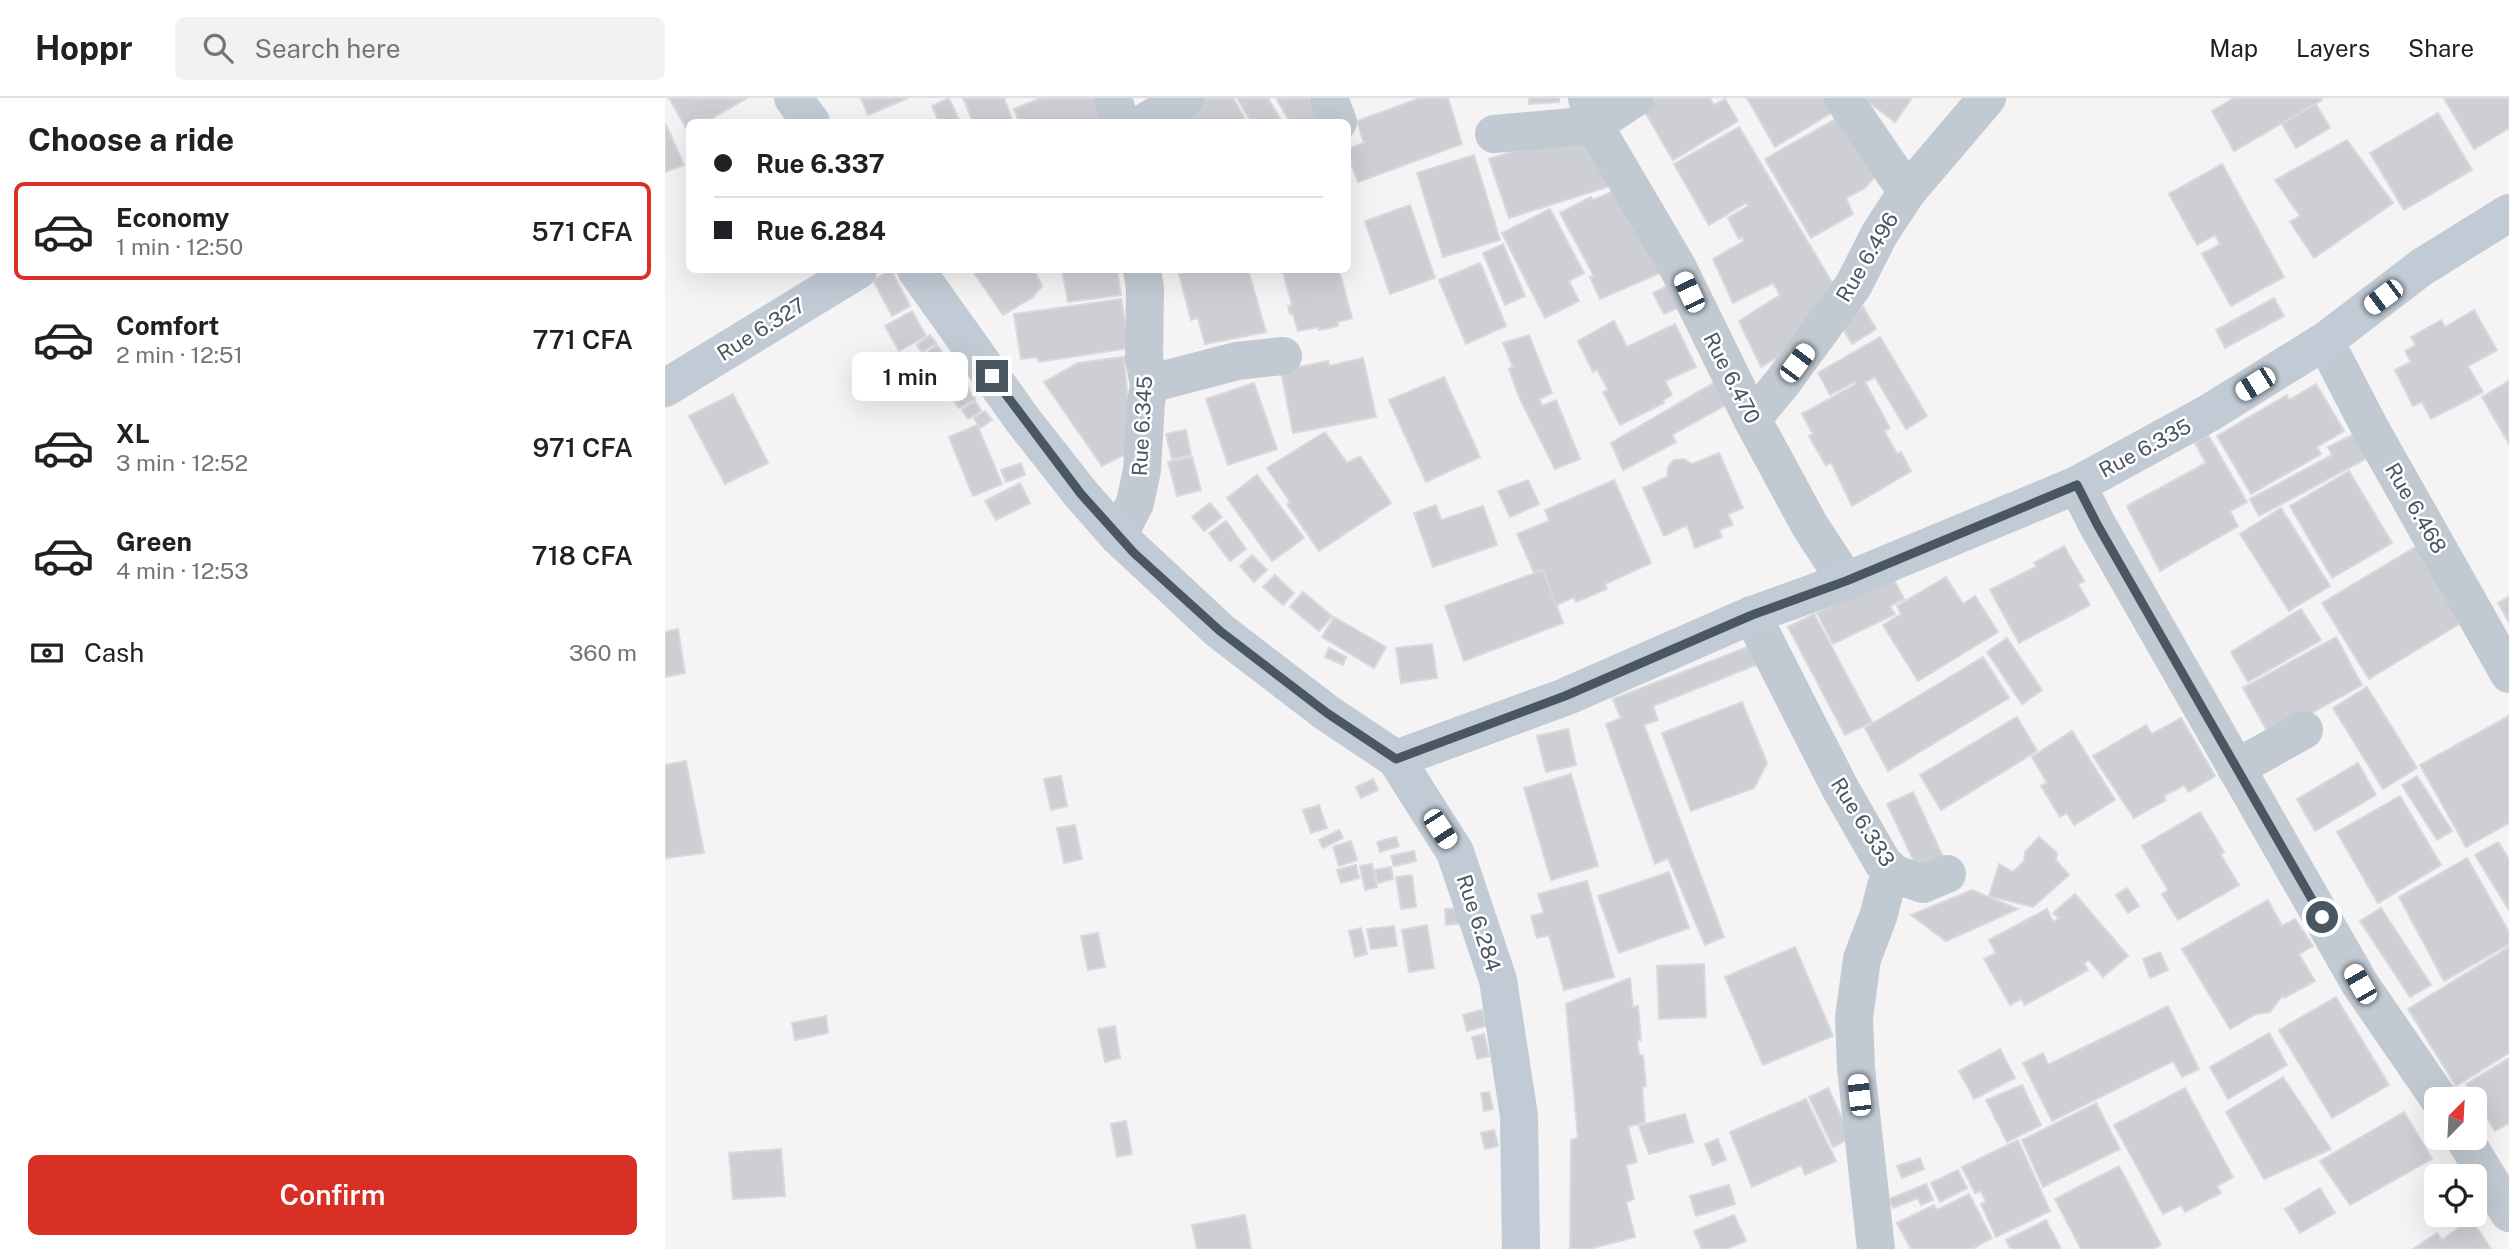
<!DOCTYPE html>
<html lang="en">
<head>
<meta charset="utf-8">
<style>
	:root { --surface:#fff; --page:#f2f2f2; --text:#202124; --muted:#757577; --line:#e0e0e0; --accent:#d93025 }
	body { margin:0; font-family:"Public Sans",sans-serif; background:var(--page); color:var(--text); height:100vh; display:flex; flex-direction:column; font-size:26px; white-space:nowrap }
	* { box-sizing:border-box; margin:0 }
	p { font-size:23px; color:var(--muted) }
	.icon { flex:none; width:38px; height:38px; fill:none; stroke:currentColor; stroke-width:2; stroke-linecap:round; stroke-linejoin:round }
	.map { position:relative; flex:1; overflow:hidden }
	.panel { display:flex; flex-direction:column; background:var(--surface); width:665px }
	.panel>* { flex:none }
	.guide { position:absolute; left:21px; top:21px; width:665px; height:154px; border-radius:10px; box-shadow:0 7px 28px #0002; display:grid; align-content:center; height:154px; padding:0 28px; background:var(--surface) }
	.needle { width:46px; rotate:24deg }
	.fabs { position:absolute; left:1759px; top:989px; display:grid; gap:14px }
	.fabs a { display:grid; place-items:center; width:63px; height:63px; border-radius:10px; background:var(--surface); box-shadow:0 7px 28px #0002; font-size:35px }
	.end { position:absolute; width:32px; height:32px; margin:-16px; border:9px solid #4a5661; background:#fff; box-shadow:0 0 0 4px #fff }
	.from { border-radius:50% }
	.bubble { position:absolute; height:49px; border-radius:10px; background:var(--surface); box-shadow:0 7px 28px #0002; font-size:23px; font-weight:600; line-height:49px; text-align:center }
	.car { position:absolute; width:21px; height:42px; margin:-21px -10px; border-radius:9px; box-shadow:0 0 5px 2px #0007; background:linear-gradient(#fff 24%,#345 0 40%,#fff 0 76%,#345 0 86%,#fff 0) }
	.guide b { display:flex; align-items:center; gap:24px; height:66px; font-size:26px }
	.guide b+b { border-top:2px solid var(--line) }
	.guide i { width:18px; height:18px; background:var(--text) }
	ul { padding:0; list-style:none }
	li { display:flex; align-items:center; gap:21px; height:98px; margin:0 14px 10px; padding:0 14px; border:4px solid transparent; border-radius:10px }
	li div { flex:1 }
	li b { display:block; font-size:26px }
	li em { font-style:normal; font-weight:600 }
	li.current { border-color:var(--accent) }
	li>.icon { width:63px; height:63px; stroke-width:1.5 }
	h2 { padding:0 28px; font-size:32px; line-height:84px }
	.pay { display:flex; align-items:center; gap:18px; height:77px; padding:0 28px; font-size:26px }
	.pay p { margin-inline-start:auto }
	.button { display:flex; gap:14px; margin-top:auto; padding:14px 28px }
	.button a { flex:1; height:80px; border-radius:10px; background:var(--accent); color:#fff; font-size:28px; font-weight:600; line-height:80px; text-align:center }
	header { display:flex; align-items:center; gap:42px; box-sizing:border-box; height:98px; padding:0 35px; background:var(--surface); border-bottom:2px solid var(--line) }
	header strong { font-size:33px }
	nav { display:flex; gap:38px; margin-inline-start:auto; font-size:24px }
	.search { width:490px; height:63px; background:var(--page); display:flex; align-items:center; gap:18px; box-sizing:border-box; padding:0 24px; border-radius:10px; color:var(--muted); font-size:26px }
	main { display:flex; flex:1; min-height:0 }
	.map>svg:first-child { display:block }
	.building { fill:#cdcfd5; stroke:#d7d9de; stroke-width:2 }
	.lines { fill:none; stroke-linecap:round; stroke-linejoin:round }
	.street { stroke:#c1cad2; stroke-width:38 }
	.secondary { stroke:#c1cbd6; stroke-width:38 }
	.route { stroke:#4a5661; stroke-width:9 }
	.labels { text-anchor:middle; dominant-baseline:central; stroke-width:5; stroke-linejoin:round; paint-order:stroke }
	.street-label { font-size:21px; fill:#4a5661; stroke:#fff }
</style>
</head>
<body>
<header>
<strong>Hoppr</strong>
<div class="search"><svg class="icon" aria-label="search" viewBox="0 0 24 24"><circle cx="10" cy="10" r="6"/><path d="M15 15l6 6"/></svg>Search here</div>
<nav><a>Map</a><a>Layers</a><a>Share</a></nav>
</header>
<main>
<section class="panel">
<h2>Choose a ride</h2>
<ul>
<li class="current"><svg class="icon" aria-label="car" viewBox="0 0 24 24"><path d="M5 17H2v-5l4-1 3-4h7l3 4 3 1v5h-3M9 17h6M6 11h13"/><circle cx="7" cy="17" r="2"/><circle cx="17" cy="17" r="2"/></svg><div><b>Economy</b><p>1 min · 12:50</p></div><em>571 CFA</em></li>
<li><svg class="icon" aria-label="car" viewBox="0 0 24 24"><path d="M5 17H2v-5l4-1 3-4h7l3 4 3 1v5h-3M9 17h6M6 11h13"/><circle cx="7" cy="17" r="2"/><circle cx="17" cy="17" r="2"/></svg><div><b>Comfort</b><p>2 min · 12:51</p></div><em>771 CFA</em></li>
<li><svg class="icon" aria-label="car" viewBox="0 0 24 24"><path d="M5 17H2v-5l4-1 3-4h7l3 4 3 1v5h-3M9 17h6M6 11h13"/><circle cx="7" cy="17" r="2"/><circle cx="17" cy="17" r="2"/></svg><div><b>XL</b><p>3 min · 12:52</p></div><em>971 CFA</em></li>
<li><svg class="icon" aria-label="car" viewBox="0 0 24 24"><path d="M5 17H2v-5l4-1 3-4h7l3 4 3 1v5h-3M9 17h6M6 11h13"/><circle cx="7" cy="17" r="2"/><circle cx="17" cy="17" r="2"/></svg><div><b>Green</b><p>4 min · 12:53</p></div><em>718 CFA</em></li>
</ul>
<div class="pay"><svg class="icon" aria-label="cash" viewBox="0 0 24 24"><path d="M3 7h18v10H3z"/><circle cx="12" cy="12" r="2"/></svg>Cash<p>360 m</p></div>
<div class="button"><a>Confirm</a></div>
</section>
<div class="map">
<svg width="1844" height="1151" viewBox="0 0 1844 1151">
	<rect width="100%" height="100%" fill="#f5f3f3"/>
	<g class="building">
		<path d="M4 0H82L41 24H24V35Z"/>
		<path d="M196 0H243L203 17Z"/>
		<path d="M284 0 295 24H274L267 8Z"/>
		<path d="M298 0H339L348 24H308Z"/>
		<path d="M376 0H432L438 24H354L349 11Z"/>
		<path d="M533 0H568L582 24H516Z"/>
		<path d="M572 0H603L617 24H586Z"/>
		<path d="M611 0H644L657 24H625Z"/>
		<path d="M755 0H783L797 46 693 84 682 55V51L699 45 692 23Z"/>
		<path d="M864 0H894V4L864 6Z"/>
		<path d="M992 0H1045L1049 7 1060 1 1073 23 1008 62 977 9Z"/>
		<path d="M1082 0H1159L1168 14 1110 49Z"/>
		<path d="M1198 0H1247L1230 24Z"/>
		<path d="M1569 0H1656L1657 2 1569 53 1547 13Z"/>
		<path d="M1779 0H1844V30L1809 51Z"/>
		<path d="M1651 6 1665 30 1631 50 1617 26Z"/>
		<path d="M1181 15 1215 73 1200 90 1181 100 1188 116 1146 140 1100 61Z"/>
		<path d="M1773 15 1807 72 1739 112 1705 55Z"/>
		<path d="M0 25 19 67 0 74Z"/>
		<path d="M928 28 948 87 844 120 824 61Z"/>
		<path d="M1074 29 1174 196 1134 245 1096 269 1074 223 1115 197 1108 185 1068 205 1048 161 1079 143 1077 139 1074 141 1063 120 1083 108 1081 105 1044 127 1009 66Z"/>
		<path d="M1682 42 1728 105 1649 160 1625 124 1635 118 1610 82Z"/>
		<path d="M809 57 835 142 778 159 752 75Z"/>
		<path d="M1557 66 1619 179 1566 208 1537 156 1555 146 1550 137 1532 147 1504 96Z"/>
		<path d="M951 92 1004 171 935 201 925 179 929 178 895 115 926 99 928 102Z"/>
		<path d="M745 107 770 180 725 196 700 123Z"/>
		<path d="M885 111 919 175 904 183 914 203 880 220 837 135Z"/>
		<path d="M838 146 860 198 840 207 818 155Z"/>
		<path d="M815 165 841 228 801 246 774 182Z"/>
		<path d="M226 172 245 208 227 218 208 182Z"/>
		<path d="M307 172H369L377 188 368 199 338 217Z"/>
		<path d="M397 172H452L456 197 403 204Z"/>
		<path d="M519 172H583L601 234 540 246 533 220 526 222 514 176 520 174Z"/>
		<path d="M629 172H674L687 220 672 224 673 228 654 232V229L633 233 628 216H625L623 208 627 207 618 174Z"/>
		<path d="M1010 184 1021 206 999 216 988 195Z"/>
		<path d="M1609 200 1619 218 1560 250 1551 232Z"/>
		<path d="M456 201 465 250 374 264 372 259 356 261 349 216Z"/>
		<path d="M1198 209 1211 231 1187 246 1175 225Z"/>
		<path d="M1809 212 1832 252 1803 268 1818 294 1766 321 1757 304 1748 308 1730 272 1746 264 1740 253 1751 247 1746 239 1776 222 1780 229Z"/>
		<path d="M247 213 261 238 234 253 220 228Z"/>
		<path d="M949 223 962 249 1010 226 1031 269 1000 283 1007 297 998 302 999 305 955 327 938 294 943 292 932 271 928 274 913 243Z"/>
		<path d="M265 237 271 245 257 254 252 247Z"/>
		<path d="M864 237 887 295 874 301 877 308 891 302 915 361 890 371 855 301 844 271 848 269 838 245Z"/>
		<path d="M1215 239 1262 318 1241 331 1210 279 1200 284 1225 330 1219 333 1232 356 1236 354 1246 373 1187 408 1166 364 1161 368 1144 338 1148 336 1137 316 1191 286 1189 284 1165 297 1153 275Z"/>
		<path d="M272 247 278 256 264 264 260 256Z"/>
		<path d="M459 259 467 353 437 368 379 284 413 265Z"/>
		<path d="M698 260 711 319 628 335 616 273 663 263 664 268Z"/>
		<path d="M779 279 815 359 761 384 724 302Z"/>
		<path d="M1052 283 1064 305 1007 337 1011 344 958 372 946 345Z"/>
		<path d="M1844 283V346L1817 299Z"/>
		<path d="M589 285 612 351 563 367 541 301Z"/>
		<path d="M1651 286 1679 333 1652 349 1656 356 1586 396 1552 338 1622 297 1624 302Z"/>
		<path d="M303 290 310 301 294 310 287 300Z"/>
		<path d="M68 296 103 365 60 386 24 318Z"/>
		<path d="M310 303 316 313 303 321 297 312Z"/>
		<path d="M320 313 327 322 315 330 309 320Z"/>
		<path d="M312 327 337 386 308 398 284 339Z"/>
		<path d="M521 332 526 357 507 361 501 336Z"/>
		<path d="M660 334 682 365 695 358 726 405 654 453 622 406 625 404 602 370Z"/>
		<path d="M1691 335 1704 359 1594 418 1585 401 1667 357 1663 349Z"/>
		<path d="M1543 337 1582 404 1565 413 1573 428 1495 473 1462 408 1541 365 1530 345Z"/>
		<path d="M1054 355 1078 410 1063 416 1068 427 1054 432 1057 439 1030 450 1022 427 999 438 978 390 1002 379 1003 369 1009 362 1019 361 1027 366Z"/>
		<path d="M527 359 536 392 512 398 503 364Z"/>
		<path d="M356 365 360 377 341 384 336 372Z"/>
		<path d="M1684 373 1727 445 1667 480 1625 408Z"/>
		<path d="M592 377 639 440 607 463 562 400Z"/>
		<path d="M863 382 874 406 845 419 833 393Z"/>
		<path d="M949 382 986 465 940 486 942 491 911 504 909 499 885 510 852 436 884 423 880 412Z"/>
		<path d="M355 385 365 405 331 422 320 403Z"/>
		<path d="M545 405 557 419 539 433 527 419Z"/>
		<path d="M771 407 776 422 818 408 832 447 768 469 749 415Z"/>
		<path d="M1616 410 1665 488 1624 513 1575 436Z"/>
		<path d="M561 423 581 451 565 463 544 435Z"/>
		<path d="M1399 448 1419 483 1413 486 1425 507 1354 545 1325 492 1372 468 1369 465Z"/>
		<path d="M1752 448 1799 523 1704 581 1657 505Z"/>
		<path d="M587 457 602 472 589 484 575 468Z"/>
		<path d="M878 472 898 525 799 563 780 508Z"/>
		<path d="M610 477 629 495 618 507 598 489Z"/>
		<path d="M1227 478 1239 501 1225 508 1230 516 1168 546 1152 515Z"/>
		<path d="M1281 479 1298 506 1310 498 1333 534 1253 583 1218 527 1236 516 1232 508Z"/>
		<path d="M638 494 667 518 654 533 625 509Z"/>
		<path d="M1844 499V524L1833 505Z"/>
		<path d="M1636 511 1656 542 1583 584 1566 554Z"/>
		<path d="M1149 516 1207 624 1180 637 1123 529Z"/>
		<path d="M669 519 721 549 709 570 657 539Z"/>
		<path d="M13 531 20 575 0 579V534Z"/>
		<path d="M1671 539 1697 587 1605 638 1578 590Z"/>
		<path d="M1342 540 1377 592 1357 606 1322 554Z"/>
		<path d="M767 546 772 580 736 585 731 550Z"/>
		<path d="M1085 548 1091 567 988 608 993 622 979 627 1059 839 1040 847 1003 760 990 766 941 626 956 620 948 601Z"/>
		<path d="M664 550 681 559 678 567 660 559Z"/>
		<path d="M1318 559 1344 600 1223 673 1200 630Z"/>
		<path d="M1702 589 1752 670 1718 691 1668 610Z"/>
		<path d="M1077 604 1102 665 1089 690 1026 713 997 635Z"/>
		<path d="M1844 618V725L1801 749 1755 667Z"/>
		<path d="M1352 619 1372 653 1276 712 1255 677Z"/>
		<path d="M1516 620 1550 678 1524 694 1519 687 1499 698 1501 702 1469 720 1428 658 1481 627 1487 636Z"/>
		<path d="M903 631 911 667 881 674 872 638Z"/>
		<path d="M1407 633 1450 702 1409 727 1402 715 1395 719 1376 688 1382 685 1367 659Z"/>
		<path d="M21 663 39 755 0 760V667Z"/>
		<path d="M1693 665 1711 697 1650 733 1632 701Z"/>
		<path d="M906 676 933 768 886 782 859 690Z"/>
		<path d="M396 678 402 708 386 712 379 681Z"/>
		<path d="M1752 678 1787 733 1772 742 1737 687Z"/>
		<path d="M708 681 713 692 696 700 691 689Z"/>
		<path d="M1248 694 1279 761 1253 772 1222 706Z"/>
		<path d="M1735 698 1776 767 1713 805 1672 734Z"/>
		<path d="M654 707 662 730 646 735 638 712Z"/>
		<path d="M1535 714 1559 754 1555 756 1574 787 1513 822 1497 796 1503 792 1477 748Z"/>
		<path d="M410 727 417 761 399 765 392 730Z"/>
		<path d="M674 732 678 740 658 750 654 742Z"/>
		<path d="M731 739 734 748 715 754 712 744Z"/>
		<path d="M1374 739 1392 755 1391 762 1404 777 1368 809 1324 798 1334 766 1348 774 1359 763 1360 754Z"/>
		<path d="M686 743 692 762 674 768 668 749Z"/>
		<path d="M1833 744 1844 761V812L1810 757Z"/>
		<path d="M749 753 751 763 729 768 726 758Z"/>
		<path d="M1802 760 1844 834V846L1779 883 1734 799Z"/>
		<path d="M707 766 712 789 700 792 695 768Z"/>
		<path d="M691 767 694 780 676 785 672 772Z"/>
		<path d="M726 769 728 781 713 785 710 772Z"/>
		<path d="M1004 774 1024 830 954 855 933 798Z"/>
		<path d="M747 777 751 809 736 811 731 779Z"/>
		<path d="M922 783 949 879 899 892 884 837 872 840 866 818 879 815 873 796Z"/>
		<path d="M1462 790 1474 808 1463 815 1451 797Z"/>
		<path d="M1307 792 1353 811 1281 843 1246 817Z"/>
		<path d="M1410 796 1463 858 1438 879 1424 862 1419 865 1423 872 1360 907 1356 901 1345 907 1319 861 1331 855 1324 842 1382 811 1388 824 1394 820 1388 815Z"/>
		<path d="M1603 802 1617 828 1630 821 1648 848 1634 856 1650 883 1619 900 1618 897 1605 914 1591 916 1565 931 1517 851Z"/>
		<path d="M799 810 800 825 781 827 780 811Z"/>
		<path d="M1716 810 1766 887 1745 899 1695 823Z"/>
		<path d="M762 827 769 870 744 874 737 832Z"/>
		<path d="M729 828 732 848 706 851 702 831Z"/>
		<path d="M696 830 702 856 690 859 684 833Z"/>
		<path d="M433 835 440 869 423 872 416 838Z"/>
		<path d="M1130 849 1168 938 1098 967 1060 879Z"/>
		<path d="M1844 849V955L1791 988 1743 911Z"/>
		<path d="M1495 854 1503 872 1485 880 1478 861Z"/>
		<path d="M1039 866 1041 919 994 921 992 868Z"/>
		<path d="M965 880 968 909 973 908 976 942H972L974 957H978L981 988 977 989 980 1024 963 1029 972 1064 961 1067 969 1101 961 1104 970 1139 924 1151H905L906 1042 913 1040 901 906Z"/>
		<path d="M1671 899 1724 987 1667 1020 1614 932Z"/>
		<path d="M1503 908 1534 971 1517 979 1508 963 1387 1023 1358 965 1378 955 1383 967Z"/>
		<path d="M817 912 821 928 802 933 798 917Z"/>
		<path d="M161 918 163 935 130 942 127 925Z"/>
		<path d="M450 928 455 960 440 964 433 931Z"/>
		<path d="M1604 935 1622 967 1563 1001 1545 969Z"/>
		<path d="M819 936 824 958 812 961 807 939Z"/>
		<path d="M1335 951 1350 980 1309 1001 1294 973Z"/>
		<path d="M1844 960V1025L1830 1033 1801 986Z"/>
		<path d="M1618 979 1666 1051 1599 1081 1561 1014Z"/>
		<path d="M1357 987 1376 1027 1342 1044 1321 1002Z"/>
		<path d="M1163 990 1186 1040 1168 1049 1144 999Z"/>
		<path d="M1520 990 1568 1079 1552 1088 1556 1095 1520 1114 1516 1107 1498 1116 1449 1027Z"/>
		<path d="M824 994 828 1011 819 1013 816 995Z"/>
		<path d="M1141 1001 1171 1063 1140 1077 1136 1067 1087 1089 1065 1034Z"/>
		<path d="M1431 1005 1455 1051 1378 1089 1357 1042Z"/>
		<path d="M1739 1014 1767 1061 1685 1107 1655 1063Z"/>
		<path d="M1020 1016 1028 1044 984 1056 974 1028Z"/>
		<path d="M461 1023 467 1056 452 1059 446 1026Z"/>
		<path d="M829 1032 833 1048 820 1051 816 1035Z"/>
		<path d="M1053 1041 1061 1062 1048 1067 1040 1046Z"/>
		<path d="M1353 1042 1385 1113 1331 1139 1316 1106 1321 1104 1316 1093 1310 1095 1297 1069Z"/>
		<path d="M116 1051 120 1098 68 1101 64 1055Z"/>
		<path d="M1255 1060 1259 1071 1237 1080 1232 1068Z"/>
		<path d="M1454 1068 1496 1147 1488 1151H1416L1390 1101Z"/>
		<path d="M1293 1072 1302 1090 1275 1104 1266 1085Z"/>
		<path d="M1261 1086 1268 1102 1256 1107 1253 1100 1228 1110 1224 1101Z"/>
		<path d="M1064 1087 1070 1106 1031 1118 1025 1098Z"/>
		<path d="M1655 1090 1670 1115 1635 1135 1620 1111Z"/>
		<path d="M1304 1096 1327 1140 1307 1151H1246L1232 1125 1269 1107 1272 1112Z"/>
		<path d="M580 1117 586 1151H532L527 1127Z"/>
		<path d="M1069 1117 1081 1143 1061 1151H1037L1029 1133Z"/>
		<path d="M1806 1121 1826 1151H1748L1772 1135 1777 1142Z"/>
		<path d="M1381 1122 1396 1151H1346L1341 1142Z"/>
	</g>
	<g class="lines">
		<g class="street">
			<path d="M448 0 455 24"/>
			<path d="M664 0 673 24"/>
			<path d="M922 0 929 27 1013 170 1087 321 1145 428 1181 483"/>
			<path d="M1178 0 1242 94"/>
			<path d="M480 24 520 0"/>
			<path d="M829 36 929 27 970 0"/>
			<path d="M1660 243 1705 330 1844 576"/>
			<path d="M484 286 572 263 618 258"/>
			<path d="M1087 321 1117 285 1188 188 1215 135 1242 94 1322 0"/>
			<path d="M1412 387 1433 428 1695 886 1774 1001"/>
			<path d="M453 438 470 405 477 372 481 304 484 286 479 261 480 190 477 172"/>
			<path d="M1087 517 1175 690 1218 765 1230 776 1221 788 1214 816 1197 861 1189 920 1191 970 1211 1151"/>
			<path d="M1571 670 1639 632"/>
			<path d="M1230 776 1258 786 1282 776"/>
			<path d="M1799 1040 1844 1115"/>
		</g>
		<g class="secondary">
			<path d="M128 0 146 24"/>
			<path d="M251 172 357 321 416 396 453 438 555 533 662 615 731 661 790 754 833 882 854 1018 856 1151"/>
			<path d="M0 290 193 172"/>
			<path d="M731 661 900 599 1087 517 1181 483 1412 387 1544 315 1660 243 1757 169 1844 115"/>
		</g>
	</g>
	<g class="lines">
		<path class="route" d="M327 278 416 396 469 455 555 533 662 615 731 661 900 598 1087 517 1181 483 1412 387 1433 428 1657 819"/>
	</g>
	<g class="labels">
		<g class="street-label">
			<text transform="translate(1202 159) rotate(-59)">Rue 6.496</text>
			<text transform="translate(96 231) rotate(-32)">Rue 6.327</text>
			<text transform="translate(1067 280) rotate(63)">Rue 6.470</text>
			<text transform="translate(477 328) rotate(-87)">Rue 6.345</text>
			<text transform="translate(1480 350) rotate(-28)">Rue 6.335</text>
			<text transform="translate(1751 410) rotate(60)">Rue 6.468</text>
			<text transform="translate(1198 724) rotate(58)">Rue 6.333</text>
			<text transform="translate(814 825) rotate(72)">Rue 6.284</text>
		</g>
	</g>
</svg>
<div class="fabs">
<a><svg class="needle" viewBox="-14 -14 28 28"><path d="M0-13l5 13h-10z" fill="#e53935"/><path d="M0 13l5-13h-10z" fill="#757577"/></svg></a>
<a><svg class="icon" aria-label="locate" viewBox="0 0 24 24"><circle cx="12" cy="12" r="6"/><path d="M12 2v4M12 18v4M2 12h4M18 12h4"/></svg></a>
</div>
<i class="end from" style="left:1657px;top:819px"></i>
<i class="end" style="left:327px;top:278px"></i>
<div class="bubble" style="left:187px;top:254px;width:116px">1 min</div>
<i class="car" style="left:1024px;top:194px;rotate:335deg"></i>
<i class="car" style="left:1718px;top:199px;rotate:233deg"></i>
<i class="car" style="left:1132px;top:265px;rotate:37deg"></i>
<i class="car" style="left:1590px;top:286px;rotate:238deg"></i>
<i class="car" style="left:775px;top:731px;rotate:147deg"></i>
<i class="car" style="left:1695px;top:886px;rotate:330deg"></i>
<i class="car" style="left:1194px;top:997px;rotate:354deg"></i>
<div class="guide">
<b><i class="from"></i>Rue 6.337</b>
<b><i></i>Rue 6.284</b>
</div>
</div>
</main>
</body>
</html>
